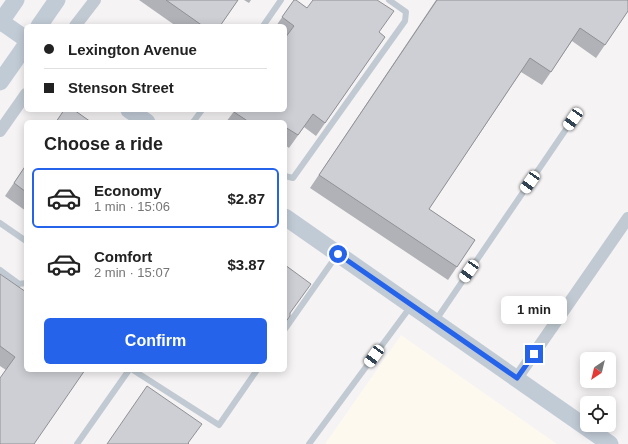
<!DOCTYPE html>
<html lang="en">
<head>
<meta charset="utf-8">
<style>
	:root { --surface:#fff; --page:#f6f6f6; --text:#222; --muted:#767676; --line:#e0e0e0; --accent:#2563eb }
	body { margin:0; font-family:Arial,sans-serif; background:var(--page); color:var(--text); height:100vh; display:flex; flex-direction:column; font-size:15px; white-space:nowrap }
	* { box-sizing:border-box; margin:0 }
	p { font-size:13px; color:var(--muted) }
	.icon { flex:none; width:22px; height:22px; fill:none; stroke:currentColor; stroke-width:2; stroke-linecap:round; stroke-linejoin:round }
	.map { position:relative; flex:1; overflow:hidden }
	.drawer { position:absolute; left:24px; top:120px; width:263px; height:252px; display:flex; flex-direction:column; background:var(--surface); border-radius:6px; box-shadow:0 2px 10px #0003 }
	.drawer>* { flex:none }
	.top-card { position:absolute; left:24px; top:24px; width:263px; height:88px; border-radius:6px; box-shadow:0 2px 10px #0003; display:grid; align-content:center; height:88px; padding:0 20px; background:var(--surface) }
	.needle { width:26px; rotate:215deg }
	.controls { position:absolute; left:580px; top:352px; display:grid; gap:8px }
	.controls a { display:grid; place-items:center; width:36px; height:36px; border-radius:6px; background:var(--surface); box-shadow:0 2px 10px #0003; font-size:20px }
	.end { position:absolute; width:18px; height:18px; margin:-9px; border:5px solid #2563eb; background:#fff; box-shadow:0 0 0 2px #fff }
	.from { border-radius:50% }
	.bubble { position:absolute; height:28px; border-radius:6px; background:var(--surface); box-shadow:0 2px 10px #0003; font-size:13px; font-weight:600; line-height:28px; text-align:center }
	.car { position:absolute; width:12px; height:24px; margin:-12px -6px; border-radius:5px; box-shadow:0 0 3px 1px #0007; background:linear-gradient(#fff 24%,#345 0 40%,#fff 0 76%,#345 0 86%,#fff 0) }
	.top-card b { display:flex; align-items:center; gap:14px; height:38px; font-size:15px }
	.top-card b+b { border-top:1px solid var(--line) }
	.top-card i { width:10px; height:10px; background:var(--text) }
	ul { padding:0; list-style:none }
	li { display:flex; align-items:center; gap:12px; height:60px; margin:0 8px 6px; padding:0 12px; border:2px solid transparent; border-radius:6px }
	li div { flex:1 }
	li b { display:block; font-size:15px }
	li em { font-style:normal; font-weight:600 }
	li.active { border-color:var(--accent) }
	li>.icon { width:36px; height:36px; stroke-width:1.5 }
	h2 { padding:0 20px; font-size:18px; line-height:48px }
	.button { display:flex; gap:8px; margin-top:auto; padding:8px 20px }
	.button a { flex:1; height:46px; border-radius:6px; background:var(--accent); color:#fff; font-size:16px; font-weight:600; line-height:46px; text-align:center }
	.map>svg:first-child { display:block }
	.commercial { fill:#fdf9ef }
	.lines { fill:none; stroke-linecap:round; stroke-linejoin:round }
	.service { stroke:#c1cad2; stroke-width:6 }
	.minor { stroke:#c1cad2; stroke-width:12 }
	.secondary { stroke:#c1cbd6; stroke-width:17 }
	.wall { fill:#b0b2b7 }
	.building { fill:#cdcfd5; stroke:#909195 }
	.route { stroke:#2563eb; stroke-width:5 }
</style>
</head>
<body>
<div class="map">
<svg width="628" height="444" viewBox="0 0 628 444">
	<rect width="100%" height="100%" fill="#f5f3f3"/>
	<path class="commercial" d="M401 335 557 444H325Z"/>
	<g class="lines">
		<g class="service">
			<path d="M263 26 281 0"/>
			<path d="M193 122 202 110"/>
			<path d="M285 176 293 178 405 21 406 12 389 0"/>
			<path d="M0 223 26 241"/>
			<path d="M0 270 19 284 26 283"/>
			<path d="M436 320 573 119"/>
			<path d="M285 329 337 255"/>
			<path d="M133 370 219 425 257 370"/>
			<path d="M77 444 129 370"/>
			<path d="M309 444 411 306"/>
		</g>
		<g class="minor">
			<path d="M75 26 95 0"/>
			<path d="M0 131 26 94"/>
			<path d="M517 378 628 218"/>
		</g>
		<g class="secondary">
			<path d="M0 21 26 39"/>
			<path d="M0 23 16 0"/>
			<path d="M39 26 57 0"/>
			<path d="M0 82 26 45"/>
			<path d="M129 110 147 122"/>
			<path d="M285 217 610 444"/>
		</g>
	</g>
	<g class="wall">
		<path d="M139 0H238L220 26H176Z"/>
		<path d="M244 0H251L249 3Z"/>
		<path d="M294 0 307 8 379 32 385 37 316 136 304 127 289 148 285 145V122H226L235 110H285V26H276Z"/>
		<path d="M436 0 628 11 596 58 572 41 542 85 521 72 429 209 475 240 448 280 310 188Z"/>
		<path d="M26 165V211L5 196Z"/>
		<path d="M0 274 26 370H6L0 366Z"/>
	</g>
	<g class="building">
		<path d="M166 0H238L220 26H203Z"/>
		<path d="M294 0H296L307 8 313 0H377L394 11 379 32 385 37 325 123 313 114 298 135 285 127V122H249L234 112 235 110H285V38L294 26 282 17Z"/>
		<path d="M437 0H628V11L605 45 580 28 551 72 530 58 429 209 475 240 457 267 319 175Z"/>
		<path d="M64 110H74L91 122H56Z"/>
		<path d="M26 165V192L14 183Z"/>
		<path d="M285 265 311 284 290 313V316L285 323Z"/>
		<path d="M0 274 26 292V370H85L34 444H0V378L15 357 0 346Z"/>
		<path d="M147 386 202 424 188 443 189 444H107Z"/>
	</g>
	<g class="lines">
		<path class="route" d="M338 254 517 378 534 354"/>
	</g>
</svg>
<div class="controls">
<a><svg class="needle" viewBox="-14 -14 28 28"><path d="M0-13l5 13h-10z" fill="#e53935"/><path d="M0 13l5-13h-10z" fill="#767676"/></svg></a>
<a><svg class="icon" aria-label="locate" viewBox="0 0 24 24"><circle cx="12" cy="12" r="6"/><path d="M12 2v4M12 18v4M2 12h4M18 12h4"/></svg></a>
</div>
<i class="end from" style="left:338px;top:254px"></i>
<i class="end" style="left:534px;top:354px"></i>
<div class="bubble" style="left:501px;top:296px;width:66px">1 min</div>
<i class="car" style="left:573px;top:119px;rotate:215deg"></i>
<i class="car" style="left:530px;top:182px;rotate:215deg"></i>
<i class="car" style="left:469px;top:271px;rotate:215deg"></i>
<i class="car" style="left:374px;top:356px;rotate:216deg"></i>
<div class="top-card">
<b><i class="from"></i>Lexington Avenue</b>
<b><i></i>Stenson Street</b>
</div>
<section class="drawer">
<h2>Choose a ride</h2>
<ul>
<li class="active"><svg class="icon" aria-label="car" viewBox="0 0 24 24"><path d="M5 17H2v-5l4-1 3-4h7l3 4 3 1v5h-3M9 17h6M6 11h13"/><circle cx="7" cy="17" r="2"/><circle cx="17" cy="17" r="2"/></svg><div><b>Economy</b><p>1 min · 15:06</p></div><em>$2.87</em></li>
<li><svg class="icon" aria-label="car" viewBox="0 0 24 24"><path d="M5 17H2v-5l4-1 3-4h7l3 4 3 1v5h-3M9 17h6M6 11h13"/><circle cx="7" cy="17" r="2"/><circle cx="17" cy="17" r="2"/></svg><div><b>Comfort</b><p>2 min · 15:07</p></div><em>$3.87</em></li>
</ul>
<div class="button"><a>Confirm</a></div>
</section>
</div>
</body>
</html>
